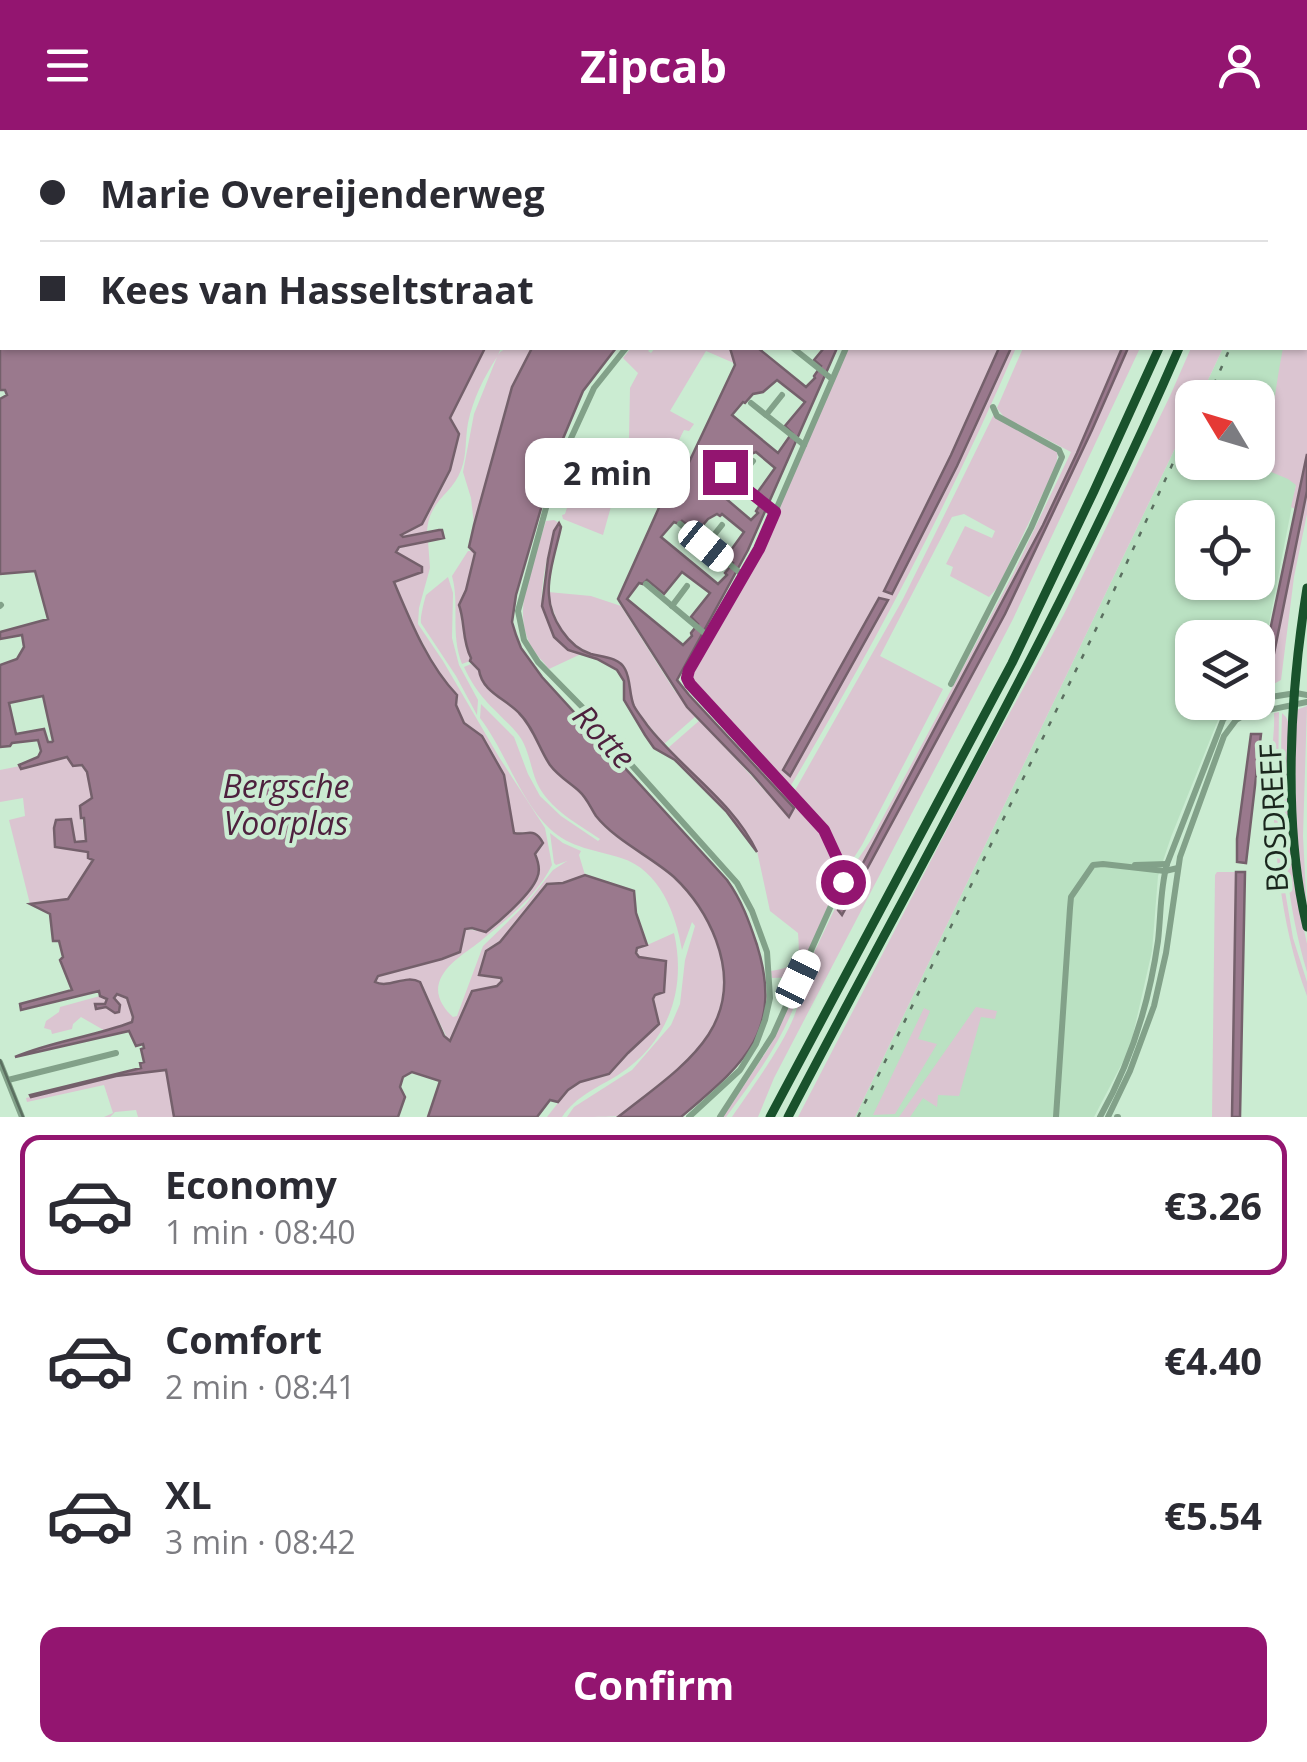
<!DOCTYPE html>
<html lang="en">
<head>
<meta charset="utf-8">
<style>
	:root { --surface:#fff; --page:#f2f2f3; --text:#2b2b33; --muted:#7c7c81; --line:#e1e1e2; --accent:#931570 }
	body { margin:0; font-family:"Open Sans",sans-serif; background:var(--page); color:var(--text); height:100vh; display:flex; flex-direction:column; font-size:38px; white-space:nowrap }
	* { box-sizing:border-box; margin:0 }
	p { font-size:32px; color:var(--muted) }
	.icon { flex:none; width:55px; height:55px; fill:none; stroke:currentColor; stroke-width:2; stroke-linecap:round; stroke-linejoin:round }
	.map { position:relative; height:987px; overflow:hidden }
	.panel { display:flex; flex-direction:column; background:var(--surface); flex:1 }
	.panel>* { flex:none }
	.top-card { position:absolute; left:0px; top:0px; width:1308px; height:220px; box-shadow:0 2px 8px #0004; display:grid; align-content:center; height:220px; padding:0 40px; background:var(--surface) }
	.needle { width:65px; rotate:308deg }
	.buttons { position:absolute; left:1175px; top:250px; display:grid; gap:20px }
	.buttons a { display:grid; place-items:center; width:100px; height:100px; border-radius:20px; background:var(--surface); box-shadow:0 2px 8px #0004; font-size:50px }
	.end { position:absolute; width:45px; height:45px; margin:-22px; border:12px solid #931570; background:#fff; box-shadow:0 0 0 5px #fff }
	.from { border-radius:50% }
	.bubble { position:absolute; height:70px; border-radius:20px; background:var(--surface); box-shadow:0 2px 8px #0004; font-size:32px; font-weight:700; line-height:70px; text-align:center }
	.car { position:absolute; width:30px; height:60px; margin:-30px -15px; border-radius:12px; box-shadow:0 0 8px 2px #0007; background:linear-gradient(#fff 24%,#345 0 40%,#fff 0 76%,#345 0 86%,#fff 0) }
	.top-card b { display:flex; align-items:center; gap:35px; height:95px; font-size:38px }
	.top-card b+b { border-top:2px solid var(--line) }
	.top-card i { width:25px; height:25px; background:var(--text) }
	ul { padding:18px 0 0; list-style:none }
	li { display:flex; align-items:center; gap:30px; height:140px; margin:0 20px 15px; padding:0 20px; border:5px solid transparent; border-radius:20px }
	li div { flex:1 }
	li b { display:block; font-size:38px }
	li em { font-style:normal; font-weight:700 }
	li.active { border-color:var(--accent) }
	li>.icon { width:90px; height:90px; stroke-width:1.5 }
	.action { display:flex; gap:20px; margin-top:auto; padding:20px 40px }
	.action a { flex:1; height:115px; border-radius:20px; background:var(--accent); color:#fff; font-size:40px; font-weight:700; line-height:115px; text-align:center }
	header { display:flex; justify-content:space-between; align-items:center; height:130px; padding:0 40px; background:var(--accent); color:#fff; font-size:45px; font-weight:700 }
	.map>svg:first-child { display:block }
	.built { fill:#bae1c2; fill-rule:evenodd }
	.green { fill:#dbc5d1; fill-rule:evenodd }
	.water { fill:#9a798d; stroke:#74606b; stroke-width:2.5; fill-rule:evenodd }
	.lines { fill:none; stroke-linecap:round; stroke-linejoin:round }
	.minor { stroke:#82a189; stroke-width:6 }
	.highway { stroke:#19522c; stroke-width:9 }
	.tram { stroke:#5b6f60; stroke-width:2.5 }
	.rail { stroke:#5b6f60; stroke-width:2.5; stroke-dasharray:5 10; stroke-linecap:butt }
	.route { stroke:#931570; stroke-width:12 }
	.labels { text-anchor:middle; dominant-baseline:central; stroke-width:9; stroke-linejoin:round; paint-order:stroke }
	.street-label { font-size:30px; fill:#1a261d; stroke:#cbecd2 }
	.water-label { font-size:32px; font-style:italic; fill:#4e213e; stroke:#cbecd2 }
</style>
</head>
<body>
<header><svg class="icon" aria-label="menu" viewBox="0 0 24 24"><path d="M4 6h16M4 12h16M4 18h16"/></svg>Zipcab<svg class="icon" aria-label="person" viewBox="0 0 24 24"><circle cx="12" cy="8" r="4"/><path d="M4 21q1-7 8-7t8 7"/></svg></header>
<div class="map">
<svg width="1307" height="987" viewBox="0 0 1307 987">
	<rect width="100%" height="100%" fill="#cbecd2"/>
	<path class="built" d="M1223 218H1285L1297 350 1258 550V508H1192V572L1232 573 1220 585 1171 707 1158 746 1152 821 1130 918 1094 987H855L1192 283V332H1258V268L1200 267ZM1192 388H1258V452H1192Z"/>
	<g class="green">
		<path d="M1307 142V324L1295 379 1291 377 1296 355 1288 349 1269 341C1270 299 1275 259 1283 218H1305V149Z"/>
		<path d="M485 218H501L498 225C505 214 519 218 532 218L508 268 474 395 471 368 463 342 474 284 497 227C484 247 473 269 468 293 465 308 467 326 461 340 452 365 429 369 427 402L403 407 400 405 422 393 450 340 454 328 449 288Z"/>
		<path d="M631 218H651L648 221 651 223 655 218H730L736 234 706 221 670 281 694 294 689 301 684 300 677 314 663 323 612 373 603 405 563 389 562 385 565 384 584 324 588 320C604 324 617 318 629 309L630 258 644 232 638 243 623 228Z"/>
		<path d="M847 218H999L951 325 885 460 892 464 957 336 1011 218H1016C951 369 874 516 790 657L690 548 762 416ZM879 468 887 471 789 645 783 640Z"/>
		<path d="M1023 218H1122L1077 323 1043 395 838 780 842 784 1005 484 1092 300 1128 218H1140L1013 489 774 948 758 987H732C749 961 802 892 799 863 784 909 755 948 726 987H723L770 916 846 755C849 737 864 723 873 706L1013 444 1071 322 1004 287 997 278Z"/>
		<path d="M1191 218H1223L1200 267 1192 268V283L855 987H798L969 657 1064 484 1170 266Z"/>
		<path d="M994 284 1058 322 1056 336 998 457 989 467 950 446 953 437 946 434 965 396 992 408 995 401 964 384 952 387 880 526 943 559 862 715 853 729 844 732 825 697 794 662 903 469Z"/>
		<path d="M1307 361V384L1294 447 1281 550 1270 556 1268 553Z"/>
		<path d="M554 390 559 393C549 410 540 457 542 477 543 486 560 512 567 518 570 521 576 523 581 524L549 539C541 529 531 520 527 507 514 472 536 425 546 391Z"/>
		<path d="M428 411 430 438 419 478 418 494 443 531 499 627 545 698 552 735C538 764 508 789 483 809 468 822 445 833 439 853 435 866 444 879 453 887L457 886 483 816 525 775 553 740 567 731 556 735 554 733 550 703 563 713 581 721 579 725 585 745 563 753 547 754 500 812 488 818 479 845 501 848 503 851 497 856 472 861 454 905 449 912 420 852 380 855 375 850 378 846 442 829 465 799 486 802 518 773 535 724 534 702 514 703 504 645 482 606 464 593 456 575 458 568 442 549 407 484 394 452 422 442V437L395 421 399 417Z"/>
		<path d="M469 417 475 423 466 460 459 475 466 518 471 528 470 531 462 534C450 502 460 475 452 446L468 421H471Z"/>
		<path d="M448 447 453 463 452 508 459 535 478 570 477 585 456 546 421 493C420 487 424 472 426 465Z"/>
		<path d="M548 462 591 466 621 476 674 560 696 586 664 614 633 576 625 537C577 519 561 515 548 462Z"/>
		<path d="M471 534 479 541C483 562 506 569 519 583 534 598 539 619 550 635 558 646 569 652 579 660 587 668 590 677 596 685 614 709 645 723 668 742 727 791 748 868 690 927 674 943 655 957 638 971 632 976 626 983 620 986 609 987 579 987 567 987L574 977 632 940 671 895 680 874 685 830 695 796 692 792 682 820C676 784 660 740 621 728 596 720 570 718 550 699 519 669 506 622 480 588L481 574 514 607 528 644 540 666 561 686 598 711 600 709C578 694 549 679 537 653 530 637 529 617 517 603 494 577 480 571 464 537Z"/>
		<path d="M1307 576 1303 706 1307 783 1297 715 1295 625 1296 580Z"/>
		<path d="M1279 582 1278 652 1284 755 1293 808 1307 852V866C1279 791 1273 709 1272 629 1272 614 1275 598 1274 583Z"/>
		<path d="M1282 583 1286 587 1289 594 1288 691 1294 752 1307 814V842C1282 758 1279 671 1282 583Z"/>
		<path d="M700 590 788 686 794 678C818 692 833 720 841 746L797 847 772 848 771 841C800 836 800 832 798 803L770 781 757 721 751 709 732 684 668 618Z"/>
		<path d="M67 627C88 638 90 645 92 669L80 676 86 711 75 712 54 698 55 717 88 722 94 729 68 769 30 774 9 690 25 686 23 668 0 672V640L20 636 22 639Z"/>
		<path d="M1217 742H1236L1232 987H1212L1215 745Z"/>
		<path d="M674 803C687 860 668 913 618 945 597 958 576 966 562 987H547L568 960 580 951 606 946 642 910 658 887 653 869 655 865 664 862 654 828 639 827 636 820Z"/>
		<path d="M117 864 127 868 133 888 132 892 107 902 81 887 73 894 72 899 52 904 51 900 44 898 46 891 59 882 60 877 100 866 107 868 105 874 94 877C105 882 111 872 117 864Z"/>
		<path d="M976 877 997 881 995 889 981 887 959 966 938 965 937 977 923 968 910 987H899Z"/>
		<path d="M924 878 930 881 918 909 937 914 895 984 873 985Z"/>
		<path d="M166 940 174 987H138L136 980 115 982 110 987H104L113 983 104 955 27 972 26 968 116 946Z"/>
	</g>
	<g class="water">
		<path d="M2 211V218H485L450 288 459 304 450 340 422 394 401 405 403 407 439 400H442L444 408 399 417 396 422 422 437V442L394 452C410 490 428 535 457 565L456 575 464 593 482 606 504 645 514 703C528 706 534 696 543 713L535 724C538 731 541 740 537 748 531 764 500 791 486 802L472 798 465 799 460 822 442 829 378 846 375 852C389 859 405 844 420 852L444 906 450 911 472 861 497 856 502 851 501 848 479 845 486 821 500 812 547 754 563 753 585 745 634 761 636 783 647 815 637 818 636 823 639 827 666 831 664 862 655 865 653 869 659 894 628 923 609 944 580 952 568 960 558 972 550 970 537 987H428L440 951 412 942 403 947 400 957 405 967 398 987H174L166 940 116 946 31 967 30 965 141 938 140 933 144 932 141 919 144 918 143 914 136 916 129 901 15 927C52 911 93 907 132 892L133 887 127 868 117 864 114 868 120 875 119 882 115 883 106 877 96 879 95 874H105L107 869 100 866 99 861 21 880 20 874 72 860 60 830 63 827 59 811H53L50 784 30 774 68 769 93 730 88 728V722L55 717 54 698 56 690 71 689 75 712 86 711 84 688H81L80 676 92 668 87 642 82 635 73 636 67 627 21 639 19 635 38 627 41 621 38 610 12 613 10 616 0 617V535L17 529 24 517 22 505 0 509V502L48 489 35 441 0 444V269L7 265 5 260H0V212ZM43 566 53 611 52 612H48L44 599 16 604 9 573Z"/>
		<path d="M532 218H616L583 261 557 323 516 465 512 492 516 505 521 518 542 547 727 750C742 771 749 791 757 815 784 903 743 934 681 987H618C678 939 749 899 716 810 707 786 693 765 674 747 650 726 616 711 596 686 590 677 587 668 579 661 569 652 558 646 550 635 539 619 534 598 519 583 506 569 482 562 479 540L470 531 471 528C462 511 465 491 459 475L466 460 475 423 469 417 474 395 512 257Z"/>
		<path d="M730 218H758L806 257 815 248 814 246 821 236 814 230 824 218H837L748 420 677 550 689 565 794 678 789 687 752 644 687 577 618 469 666 362 674 364 735 235ZM777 250 805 272 785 296 792 303 778 323 732 285 743 272 745 273 753 264 763 262ZM756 322 775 338 757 363 764 369 756 381 758 383 751 390 704 350 716 337 719 339 723 334 734 340 748 323 751 324ZM717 384 720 386 722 384 744 402 726 427 733 433 725 443 727 445 718 454 661 407 674 392 679 394 682 391 697 402 708 389ZM682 442 710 463 691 487 698 494 691 503 692 506 683 515 627 469 639 453 643 454 647 450 664 464Z"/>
		<path d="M999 218H1011L957 336 892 464 884 461 951 325Z"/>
		<path d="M1122 218H1128L1092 300 1005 484 842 785 838 780 1043 395 1077 323Z"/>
		<path d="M1307 324V361L1268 553H1259Z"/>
		<path d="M559 393 561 397C557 416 547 446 549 465 550 488 568 517 591 524 602 527 619 527 625 539 631 550 629 565 634 576 637 582 643 589 647 595 681 639 733 671 757 722L726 681 675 630 654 618 645 605 624 570V551L617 540 597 529 568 520 554 507 542 476 548 429 554 401Z"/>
		<path d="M879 468 888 470 790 646 783 640Z"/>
		<path d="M1251 604H1261L1246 733 1237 732V709Z"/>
		<path d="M1236 742H1245L1240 987H1232Z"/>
	</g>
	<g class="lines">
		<g class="minor">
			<path d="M346 0V2"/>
			<path d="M989 0 994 2"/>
			<path d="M86 2 97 0"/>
			<path d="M183 2 194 0"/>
			<path d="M509 2 512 0"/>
			<path d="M664 2 668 0"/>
			<path d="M842 2 843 0"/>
			<path d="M1040 2 1041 0"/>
			<path d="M1105 2 1106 0"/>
			<path d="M0 22 2 21"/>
			<path d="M0 45 2 44"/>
			<path d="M0 76 2 86"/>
			<path d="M0 118H2"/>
			<path d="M626 218 594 258 556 341 518 481 524 510 538 532 594 589 627 630 737 753 752 781 767 822 770 868 765 890 756 914 740 940 689 987"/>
			<path d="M793 218 832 249"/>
			<path d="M751 273 804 315"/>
			<path d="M766 285 782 265"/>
			<path d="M725 341 774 382"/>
			<path d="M737 351 753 331"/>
			<path d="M680 394 744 446"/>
			<path d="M706 415 722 395"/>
			<path d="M646 454 709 507"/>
			<path d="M0 476 1 475"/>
			<path d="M672 476 687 456"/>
			<path d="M951 554 1031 398 1062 327 1059 320 997 286 993 277"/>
			<path d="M1258 569 1296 563 1307 565"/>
			<path d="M1135 735 1167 734"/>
			<path d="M0 932 22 987"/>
			<path d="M8 950 116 923"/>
			<path d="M720 987 773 905 844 747 824 700 691 554 687 545 759 419 846 218"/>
			<path d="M1056 987 1070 778 1071 767 1093 735 1103 734 1165 741 1178 738"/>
			<path d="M1100 987C1131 932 1149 874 1158 811 1161 785 1160 759 1167 734L1223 590 1231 580 1245 572"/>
			<path d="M1108 987 1130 941 1154 876 1166 823 1180 727 1224 606 1236 590 1245 585 1307 572"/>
			<path d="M1117 987H1118"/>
		</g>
		<g class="highway">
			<path d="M1245 2V0"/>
			<path d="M1265 2 1266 0"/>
			<path d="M1307 458C1290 563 1282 693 1307 797"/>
			<path d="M770 987 1012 533 1094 361 1159 218"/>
			<path d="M788 987C921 732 1065 482 1179 218"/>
		</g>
		<path class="tram" d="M0 930 23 987"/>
		<g class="rail">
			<path d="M1305 50 1307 46"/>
			<path d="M1208 268 1230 218"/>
			<path d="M858 987 1097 497 1192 292"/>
		</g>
	</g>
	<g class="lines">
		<path class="route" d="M725 342 775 382 759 419 689 540 687 548 690 554 824 700 842 739 843 752"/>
	</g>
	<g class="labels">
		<g class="street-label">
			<text transform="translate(1273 688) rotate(-93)">BOSDREEF</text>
		</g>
		<g class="water-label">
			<text transform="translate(605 606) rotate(47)">Rotte</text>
			<text x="286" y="655">Bergsche<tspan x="286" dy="37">Voorplas</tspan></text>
		</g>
	</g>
</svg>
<div class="buttons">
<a><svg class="needle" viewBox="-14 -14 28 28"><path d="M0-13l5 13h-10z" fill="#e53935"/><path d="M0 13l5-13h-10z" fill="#7c7c81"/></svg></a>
<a><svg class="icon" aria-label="locate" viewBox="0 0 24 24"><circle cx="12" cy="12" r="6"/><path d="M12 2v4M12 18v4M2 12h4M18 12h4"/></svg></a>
<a><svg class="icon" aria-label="layers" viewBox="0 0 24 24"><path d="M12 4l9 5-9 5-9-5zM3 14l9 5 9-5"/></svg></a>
</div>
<i class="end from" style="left:843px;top:752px"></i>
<i class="end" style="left:725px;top:342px"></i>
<div class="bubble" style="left:525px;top:308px;width:165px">2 min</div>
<i class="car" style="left:706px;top:416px;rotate:129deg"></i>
<i class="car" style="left:798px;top:849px;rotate:26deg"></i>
<div class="top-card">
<b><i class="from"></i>Marie Overeijenderweg</b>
<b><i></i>Kees van Hasseltstraat</b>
</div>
</div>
<section class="panel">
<ul>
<li class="active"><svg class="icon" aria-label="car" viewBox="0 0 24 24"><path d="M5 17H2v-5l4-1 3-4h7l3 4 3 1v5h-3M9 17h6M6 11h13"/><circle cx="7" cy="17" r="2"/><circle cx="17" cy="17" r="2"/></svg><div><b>Economy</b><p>1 min · 08:40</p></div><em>€3.26</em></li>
<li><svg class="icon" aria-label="car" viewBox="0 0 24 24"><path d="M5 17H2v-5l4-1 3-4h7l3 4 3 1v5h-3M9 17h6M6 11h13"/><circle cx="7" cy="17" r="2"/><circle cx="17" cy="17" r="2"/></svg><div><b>Comfort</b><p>2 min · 08:41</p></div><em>€4.40</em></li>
<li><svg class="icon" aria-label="car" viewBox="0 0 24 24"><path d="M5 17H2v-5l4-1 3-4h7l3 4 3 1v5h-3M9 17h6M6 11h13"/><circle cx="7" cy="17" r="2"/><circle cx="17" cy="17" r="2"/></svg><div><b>XL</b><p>3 min · 08:42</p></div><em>€5.54</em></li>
</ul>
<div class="action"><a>Confirm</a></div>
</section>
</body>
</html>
